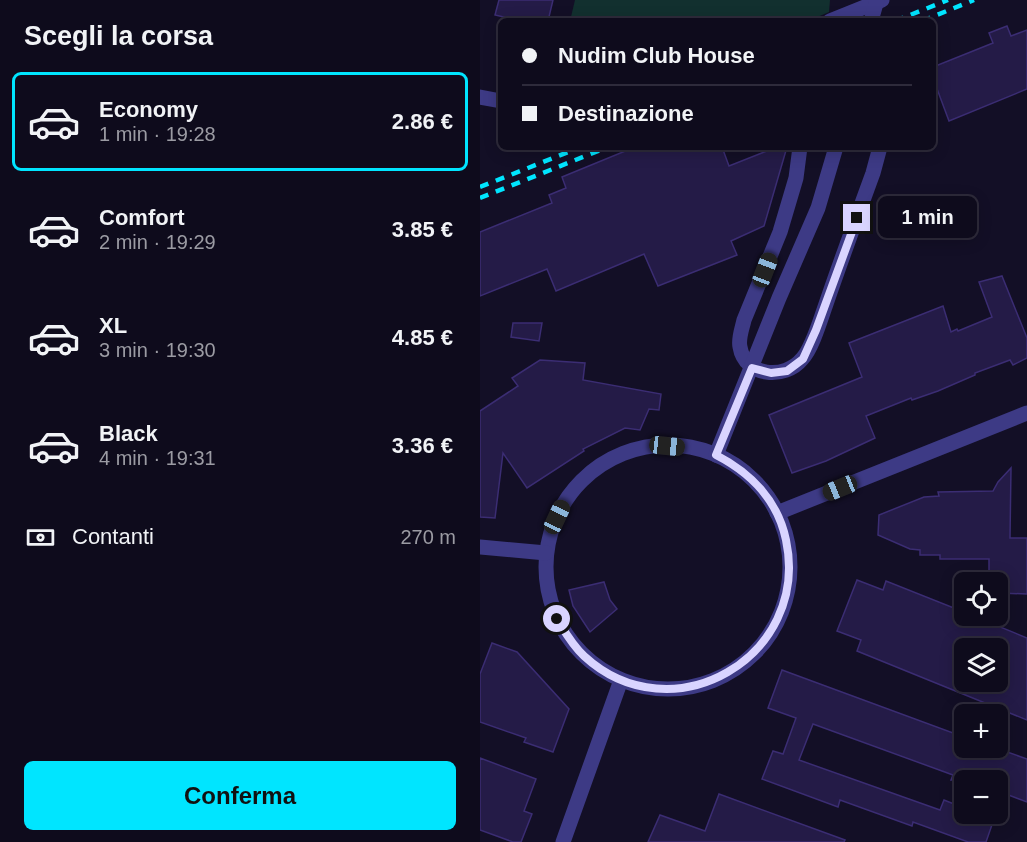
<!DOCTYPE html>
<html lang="it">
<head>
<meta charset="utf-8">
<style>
	:root { --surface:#0e0b1c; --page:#171425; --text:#f1f3f6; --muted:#9b9ba3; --line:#2e2b3b; --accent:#00e5ff }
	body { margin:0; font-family:Arial,sans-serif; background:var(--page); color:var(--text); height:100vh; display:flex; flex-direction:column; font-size:22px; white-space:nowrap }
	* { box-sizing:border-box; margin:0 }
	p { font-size:20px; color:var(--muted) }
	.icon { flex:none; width:33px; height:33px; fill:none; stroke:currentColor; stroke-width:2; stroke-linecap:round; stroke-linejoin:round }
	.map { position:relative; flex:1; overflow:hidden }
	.details { display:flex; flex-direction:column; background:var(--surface); width:480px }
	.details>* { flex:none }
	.top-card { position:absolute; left:18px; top:18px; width:438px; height:132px; border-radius:9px; box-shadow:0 3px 15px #0003,0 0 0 2px var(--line); display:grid; align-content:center; height:132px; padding:0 24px; background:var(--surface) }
	.fabs { position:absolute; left:474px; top:572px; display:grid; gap:12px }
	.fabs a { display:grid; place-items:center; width:54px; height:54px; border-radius:9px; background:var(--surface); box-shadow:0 3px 15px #0003,0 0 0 2px var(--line); font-size:30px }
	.end { position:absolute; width:27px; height:27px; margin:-14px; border:8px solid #d9d4ff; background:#111; box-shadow:0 0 0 3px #111 }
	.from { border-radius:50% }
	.bubble { position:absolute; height:42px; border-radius:9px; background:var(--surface); box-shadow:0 3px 15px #0003,0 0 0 2px var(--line); font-size:20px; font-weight:700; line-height:42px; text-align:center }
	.car { position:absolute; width:18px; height:36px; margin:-18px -9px; border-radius:8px; box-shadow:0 0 4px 2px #0007; background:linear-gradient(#222 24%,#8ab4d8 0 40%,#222 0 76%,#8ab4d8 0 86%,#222 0) }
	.top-card b { display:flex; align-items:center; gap:21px; height:57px; font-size:22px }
	.top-card b+b { border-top:2px solid var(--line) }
	.top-card i { width:15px; height:15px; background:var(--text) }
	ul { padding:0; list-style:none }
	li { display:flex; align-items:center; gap:18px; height:99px; margin:0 12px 9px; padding:0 12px; border:3px solid transparent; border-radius:9px }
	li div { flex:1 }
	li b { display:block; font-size:22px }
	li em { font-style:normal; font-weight:700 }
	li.current { border-color:var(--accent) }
	li>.icon { width:54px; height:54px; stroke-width:1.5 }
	h2 { padding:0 24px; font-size:27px; line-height:72px }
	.pay { display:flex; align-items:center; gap:15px; height:66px; padding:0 24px; font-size:22px }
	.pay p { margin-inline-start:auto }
	.primary-button { display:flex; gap:12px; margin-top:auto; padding:12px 24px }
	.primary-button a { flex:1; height:69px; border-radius:9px; background:var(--accent); color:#111; font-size:24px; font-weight:700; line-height:69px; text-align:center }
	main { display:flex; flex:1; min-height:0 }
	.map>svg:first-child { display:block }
	.green { fill:#12302f }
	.building { fill:#241b47; stroke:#3b2d73; stroke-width:1.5; fill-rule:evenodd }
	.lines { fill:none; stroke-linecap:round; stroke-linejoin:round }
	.minor { stroke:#3d3a85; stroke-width:15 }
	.rail { stroke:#00e5ff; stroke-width:4.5; stroke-dasharray:9 8; stroke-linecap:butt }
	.minor-bridge { stroke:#3d3a85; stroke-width:15 }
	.route { stroke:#d9d4ff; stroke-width:8 }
</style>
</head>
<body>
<main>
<section class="details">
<h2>Scegli la corsa</h2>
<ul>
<li class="current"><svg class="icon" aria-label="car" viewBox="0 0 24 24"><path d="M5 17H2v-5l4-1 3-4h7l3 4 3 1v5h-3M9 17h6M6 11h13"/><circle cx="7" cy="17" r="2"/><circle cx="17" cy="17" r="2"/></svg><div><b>Economy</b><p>1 min · 19:28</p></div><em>2.86 €</em></li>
<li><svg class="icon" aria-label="car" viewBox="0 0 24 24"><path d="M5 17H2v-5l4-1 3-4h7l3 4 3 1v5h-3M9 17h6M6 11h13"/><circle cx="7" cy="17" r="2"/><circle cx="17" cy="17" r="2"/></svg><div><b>Comfort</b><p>2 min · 19:29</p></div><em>3.85 €</em></li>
<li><svg class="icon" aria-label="car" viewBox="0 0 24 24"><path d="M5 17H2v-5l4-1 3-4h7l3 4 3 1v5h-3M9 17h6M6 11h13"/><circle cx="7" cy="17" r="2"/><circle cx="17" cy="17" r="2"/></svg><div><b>XL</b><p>3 min · 19:30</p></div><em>4.85 €</em></li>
<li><svg class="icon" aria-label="car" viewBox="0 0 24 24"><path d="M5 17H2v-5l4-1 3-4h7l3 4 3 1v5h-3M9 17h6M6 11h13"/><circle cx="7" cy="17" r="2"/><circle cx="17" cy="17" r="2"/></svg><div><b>Black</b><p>4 min · 19:31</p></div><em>3.36 €</em></li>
</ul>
<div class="pay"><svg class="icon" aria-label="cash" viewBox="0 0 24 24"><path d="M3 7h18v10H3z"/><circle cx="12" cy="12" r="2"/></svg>Contanti<p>270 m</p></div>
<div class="primary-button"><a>Conferma</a></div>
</section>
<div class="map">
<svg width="547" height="842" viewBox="0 0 547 842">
	<rect width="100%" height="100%" fill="#130f26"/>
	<path class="green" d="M95 0H350L349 12 328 21H90Z"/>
	<g class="building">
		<path d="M19 0H73L68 21H41L15 15Z"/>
		<path d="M527 26 531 36 547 30V89L469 121 453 78V67L513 43 509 33Z"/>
		<path d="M155 147H242L249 166 297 147H307L284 226 251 241 257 255 178 286 164 254 76 291 67 269 0 296V232L72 203 69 195 86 188 82 177Z"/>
		<path d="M522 276 547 338V358L533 365 530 360 495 373V375L458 391 432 400 431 398 386 416 395 438 346 461 312 473 289 415 382 377 369 343 463 306 471 332 477 329 478 331 512 317 499 282Z"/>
		<path d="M33 323H62L59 341 31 337Z"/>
		<path d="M60 360 105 363 103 380 181 394 179 410 169 409 160 430 145 428 103 449 104 451 47 488 23 453 15 518 0 517V411L38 386 32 378Z"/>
		<path d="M531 468 530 538H547V594L518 593V582H509V559H460V555H440V550L430 549 398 535 399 515 444 497 459 496 458 492 513 491 518 482Z"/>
		<path d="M377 580 403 590 406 581 484 612V615H491L547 638V720L377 651 381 640 357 631ZM484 648H518V681H484Z"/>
		<path d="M124 582 130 600 137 609 110 632 93 606 89 590Z"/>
		<path d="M12 643 37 652 89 709 73 752 44 742 46 738 0 722V674Z"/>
		<path d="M302 670 484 737V747H513L547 759V802L518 791V780H471L473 775 333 724 319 760 460 810 464 800 484 808V813H498L514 819 506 842H488L433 822 432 826 360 800 358 807 282 779 293 751 303 754 316 718 288 708Z"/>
		<path d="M0 758 56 779 44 811 52 814 41 842H33L0 830Z"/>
		<path d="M239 794 365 840 364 842H168L180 815 225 831Z"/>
	</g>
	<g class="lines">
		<g class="minor">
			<path d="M350 21 402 0"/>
			<path d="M0 97 21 101"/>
			<path d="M320 147 316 178 300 232 264 320C262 329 258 339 260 347 265 377 305 380 322 359 332 349 341 318 346 304 361 260 377 217 393 173L400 147"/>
			<circle cx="188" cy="567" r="122"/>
			<path d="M236 455 299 298 338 208 356 147"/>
			<path d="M297 513 547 413"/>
			<path d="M0 547 66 553"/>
			<path d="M83 842 141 680"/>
		</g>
		<g class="rail">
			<path d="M415 21 468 0"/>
			<path d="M442 21 494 0"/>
			<path d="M0 187 101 147"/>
			<path d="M0 198 128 147"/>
		</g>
		<path class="minor-bridge" d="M391 21 397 0"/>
	</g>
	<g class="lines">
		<path class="route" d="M77 619C85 632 92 645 104 656 192 737 331 657 306 540 298 501 271 473 236 455L272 368 291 373 307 371 323 359 336 330 377 218"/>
	</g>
</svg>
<div class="fabs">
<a><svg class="icon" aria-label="locate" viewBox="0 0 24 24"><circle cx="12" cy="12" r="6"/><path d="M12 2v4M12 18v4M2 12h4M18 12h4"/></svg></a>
<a><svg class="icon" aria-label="layers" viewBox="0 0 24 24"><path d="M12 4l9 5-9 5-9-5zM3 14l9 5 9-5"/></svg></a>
<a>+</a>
<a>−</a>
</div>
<i class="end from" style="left:77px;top:619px"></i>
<i class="end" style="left:377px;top:218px"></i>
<div class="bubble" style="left:398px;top:196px;width:99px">1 min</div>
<i class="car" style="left:285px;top:270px;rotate:21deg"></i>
<i class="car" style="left:187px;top:446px;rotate:96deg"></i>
<i class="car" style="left:360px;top:488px;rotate:248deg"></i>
<i class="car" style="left:77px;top:517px;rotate:25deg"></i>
<div class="top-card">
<b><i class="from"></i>Nudim Club House</b>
<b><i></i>Destinazione</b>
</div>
</div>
</main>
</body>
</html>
